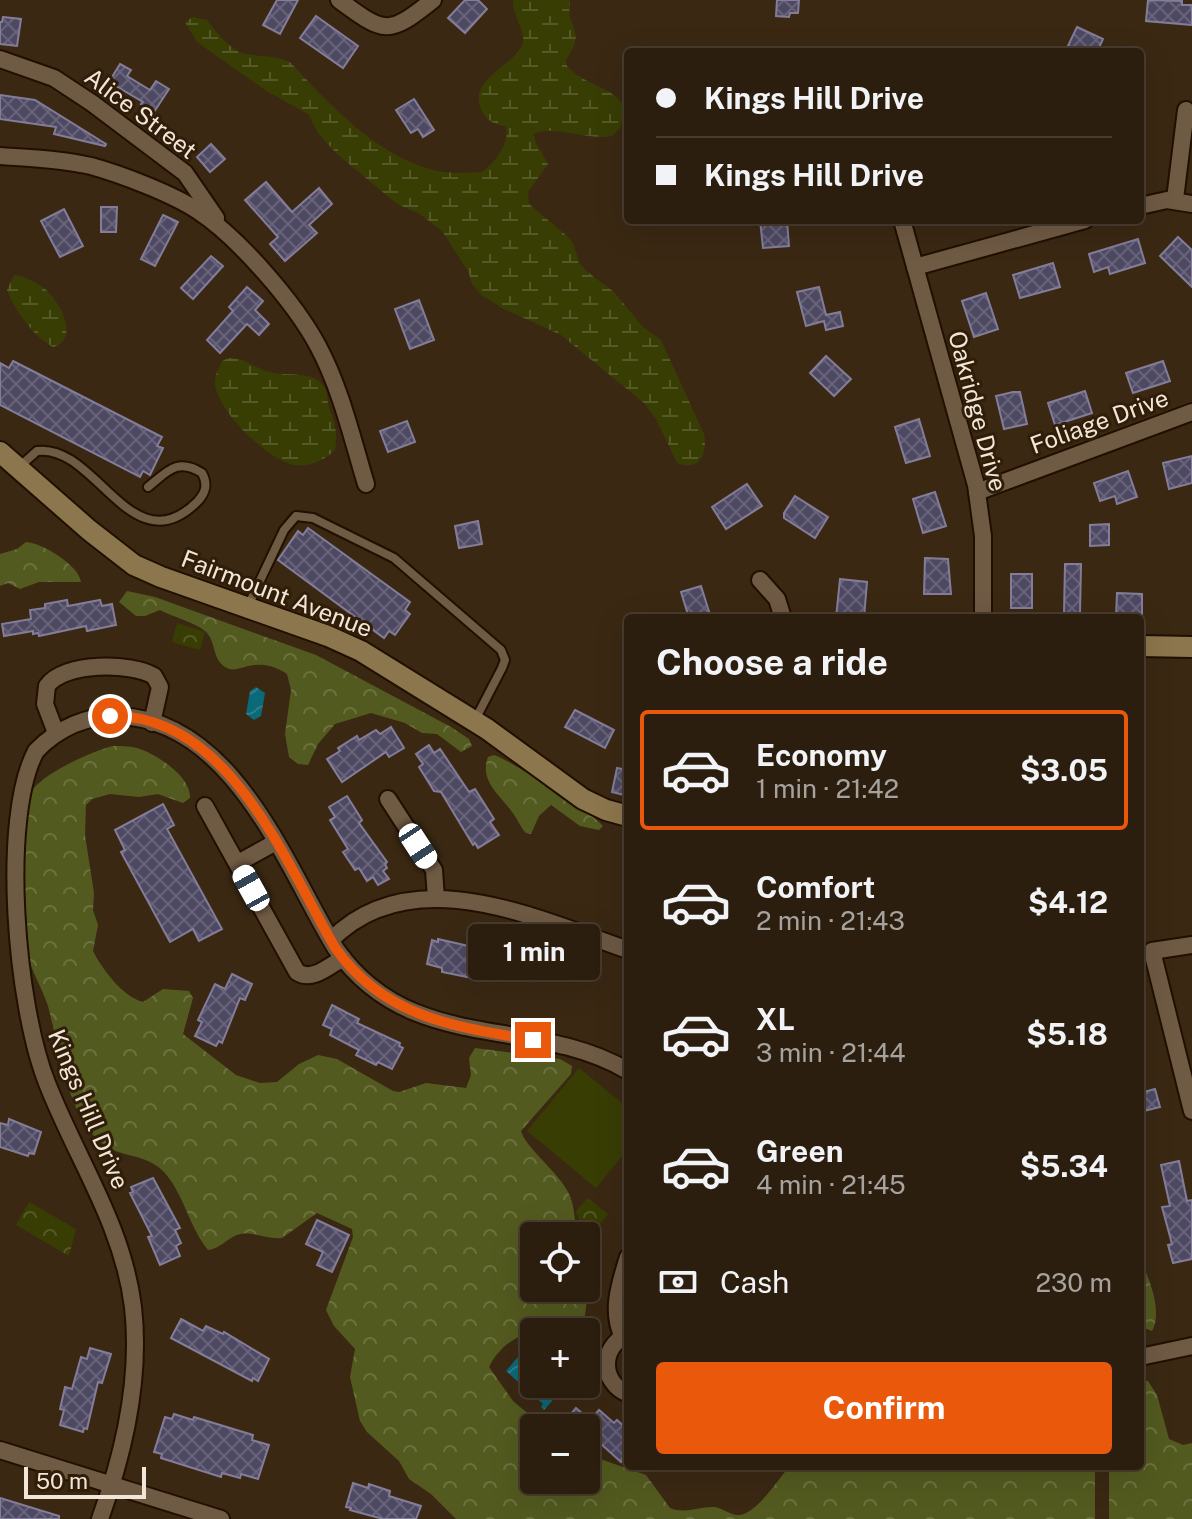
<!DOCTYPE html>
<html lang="en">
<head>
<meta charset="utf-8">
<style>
	:root { --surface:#2c1e0e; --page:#382b1c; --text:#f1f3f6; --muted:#a6a29e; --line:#483c2e; --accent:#ea580c }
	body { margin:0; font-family:"Public Sans",sans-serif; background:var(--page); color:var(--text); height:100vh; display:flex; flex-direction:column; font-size:30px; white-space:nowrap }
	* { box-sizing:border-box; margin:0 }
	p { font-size:26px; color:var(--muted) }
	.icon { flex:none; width:44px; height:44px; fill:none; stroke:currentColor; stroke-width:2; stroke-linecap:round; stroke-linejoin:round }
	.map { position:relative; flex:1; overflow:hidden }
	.panel { position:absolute; left:624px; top:614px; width:520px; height:856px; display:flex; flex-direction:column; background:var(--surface); border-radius:8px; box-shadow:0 8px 32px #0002,0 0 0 2px var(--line) }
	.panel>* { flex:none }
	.guide { position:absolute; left:624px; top:48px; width:520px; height:176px; border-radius:8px; box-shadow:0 8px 32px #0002,0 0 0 2px var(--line); display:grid; align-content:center; height:176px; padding:0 32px; background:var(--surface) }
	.tools { position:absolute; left:520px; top:1222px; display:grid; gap:16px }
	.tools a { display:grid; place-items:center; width:80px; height:80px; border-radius:8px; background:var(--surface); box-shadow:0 8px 32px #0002,0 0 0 2px var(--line); font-size:40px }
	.scale { position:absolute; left:24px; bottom:20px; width:122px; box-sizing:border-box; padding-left:8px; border:4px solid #f2e6d9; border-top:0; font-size:22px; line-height:28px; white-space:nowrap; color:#f2e6d9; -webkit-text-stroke:6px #301e09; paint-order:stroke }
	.end { position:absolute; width:36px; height:36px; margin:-18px; border:10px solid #ea580c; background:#fff; box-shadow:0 0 0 4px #fff }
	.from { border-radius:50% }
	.bubble { position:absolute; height:56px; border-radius:8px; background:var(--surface); box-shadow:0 8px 32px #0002,0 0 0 2px var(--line); font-size:26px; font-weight:700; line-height:56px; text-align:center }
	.car { position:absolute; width:24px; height:48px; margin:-24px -12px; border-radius:10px; box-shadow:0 0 6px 2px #0007; background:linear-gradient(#fff 24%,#345 0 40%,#fff 0 76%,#345 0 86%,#fff 0) }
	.guide b { display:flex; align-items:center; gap:28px; height:76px; font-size:30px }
	.guide b+b { border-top:2px solid var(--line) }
	.guide i { width:20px; height:20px; background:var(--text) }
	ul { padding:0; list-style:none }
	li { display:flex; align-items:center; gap:24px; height:120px; margin:0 16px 12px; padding:0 16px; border:4px solid transparent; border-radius:8px }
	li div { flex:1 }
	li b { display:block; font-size:30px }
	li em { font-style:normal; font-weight:700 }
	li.current { border-color:var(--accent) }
	li>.icon { width:72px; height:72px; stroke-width:1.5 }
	h2 { padding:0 32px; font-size:36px; line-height:96px }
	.pay { display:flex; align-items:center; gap:20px; height:88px; padding:0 32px; font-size:30px }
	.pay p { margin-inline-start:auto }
	.cta { display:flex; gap:16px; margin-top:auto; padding:16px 32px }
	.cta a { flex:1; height:92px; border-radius:8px; background:var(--accent); color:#fff; font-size:32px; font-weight:700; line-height:92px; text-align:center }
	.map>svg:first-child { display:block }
	.green { fill:#383d04 }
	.forest { fill:url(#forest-crowns) }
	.wetland { fill:url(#wetland-marsh) }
	.park { fill:url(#park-crowns) }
	.water { fill:url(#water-waves) }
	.building { fill:url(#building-cross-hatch); stroke:#837d9a; stroke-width:2 }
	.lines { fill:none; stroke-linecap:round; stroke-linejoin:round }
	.lane-casing { stroke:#211000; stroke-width:12 }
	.street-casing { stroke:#211000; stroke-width:20 }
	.secondary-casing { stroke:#211000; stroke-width:24 }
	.lane { stroke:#6f5a44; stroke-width:8 }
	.street { stroke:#6f5a44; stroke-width:16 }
	.secondary { stroke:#8c764d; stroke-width:20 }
	.route { stroke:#ea580c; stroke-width:10 }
	.labels { text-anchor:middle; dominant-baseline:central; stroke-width:6; stroke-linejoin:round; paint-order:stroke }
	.street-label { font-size:24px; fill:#f2e6d9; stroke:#301e09 }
</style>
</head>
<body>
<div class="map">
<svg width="1192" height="1519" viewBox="0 0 1192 1519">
	<defs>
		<pattern id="forest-crowns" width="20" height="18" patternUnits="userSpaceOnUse" patternTransform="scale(2)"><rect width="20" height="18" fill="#535a1f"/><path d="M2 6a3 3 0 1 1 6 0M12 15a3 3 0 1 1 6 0" fill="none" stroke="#6c723f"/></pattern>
		<pattern id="wetland-marsh" width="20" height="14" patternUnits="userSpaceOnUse" patternTransform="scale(2)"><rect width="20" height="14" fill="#383d04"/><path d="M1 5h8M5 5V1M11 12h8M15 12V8" fill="none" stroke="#555928"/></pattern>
		<pattern id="park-crowns" width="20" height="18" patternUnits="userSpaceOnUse" patternTransform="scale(2)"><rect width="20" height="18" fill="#383d04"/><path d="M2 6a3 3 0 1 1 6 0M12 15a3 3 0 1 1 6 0" fill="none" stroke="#555928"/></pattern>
		<pattern id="water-waves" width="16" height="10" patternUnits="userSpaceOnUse" patternTransform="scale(2)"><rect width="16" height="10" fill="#0a6a79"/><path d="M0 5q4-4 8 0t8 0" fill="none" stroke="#2e7f8b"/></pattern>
		<pattern id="building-cross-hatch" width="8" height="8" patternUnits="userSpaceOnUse" patternTransform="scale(2)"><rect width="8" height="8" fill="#4e4963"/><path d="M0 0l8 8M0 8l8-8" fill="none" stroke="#686379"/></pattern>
	</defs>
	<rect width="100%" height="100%" fill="#3a2813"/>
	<path class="green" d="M579 1068 628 1108V1149L596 1188 527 1131Z"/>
	<g class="forest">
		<path d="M26 542C42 543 79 565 81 582H39L20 589 8 583 0 586V554L17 549Z"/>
		<path d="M127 591 155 597 316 655 451 727 469 739 472 746 461 752 437 734 422 733 405 723 371 713 335 724 318 744 308 765 298 764 289 757 285 734 291 690 287 674C256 653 240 675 227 668 211 660 217 641 205 631 194 622 173 617 160 610L145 616H136L119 602Z"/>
		<path d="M113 746C122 746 132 746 140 749 159 756 191 777 190 798L183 803 158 794 139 797 110 794 92 799 86 805 85 835 94 893 93 910 98 925 93 951C102 969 123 997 143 1002L163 989 189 991 193 998 183 1034 236 1075 260 1083 277 1082 299 1064 318 1055 337 1059 393 1091 399 1092 426 1083 466 1088 471 1075 469 1058 475 1048 560 1059 572 1066 571 1074 521 1131C525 1147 558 1172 568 1192 575 1204 574 1222 578 1236H534V1288H586V1251L592 1263 583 1330C574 1333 568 1329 558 1329 528 1329 503 1339 489 1367L513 1401 545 1428H534V1480H586V1454L646 1475 670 1508C685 1514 698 1507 714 1507 722 1508 729 1514 737 1515 755 1517 778 1479 790 1466H1095V1519H456L431 1494 409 1479 399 1461 367 1432 360 1421 350 1377 355 1349 334 1326 326 1310 353 1237 352 1229 317 1213 282 1238C267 1240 253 1230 237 1235 226 1239 220 1249 208 1250 189 1227 184 1193 163 1171 139 1148 111 1163 87 1127 63 1090 59 1047 48 1006 42 987 30 969 26 950 19 917 16 822 31 793 39 775 94 750 113 746Z"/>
		<path d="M494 755C510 760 594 814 603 826L599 830 580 826 551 805 539 816 531 834 526 833C520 827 518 819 512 812 500 795 479 781 488 757Z"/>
		<path d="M1140 1259C1149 1278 1163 1311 1152 1331L1140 1326Z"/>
		<path d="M1140 1380 1148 1381 1157 1395 1169 1439 1183 1445 1192 1443V1519H1109V1466H1140Z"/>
	</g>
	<g class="wetland">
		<path d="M513 0H570C565 33 588 26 566 60L567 66C583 85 614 87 625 107L620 129 612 136C590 141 549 124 534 134L535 141 548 164 528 192 529 204 568 237 574 245 579 262 586 271 614 292 643 327 661 340 704 434C708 453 700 472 677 463L656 419 644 403 561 335 504 309 481 295 471 282 469 273 442 231 420 214 397 204 337 154 318 133 308 114 265 90 197 42 185 22 193 17 207 20C216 32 230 50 246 54 262 57 277 55 291 63 330 105 376 155 433 170 448 174 467 173 482 172 496 162 510 143 506 126 495 125 485 120 481 109 468 78 515 66 523 43 526 33 512 14 513 0Z"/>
		<path d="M14 275C24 276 35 282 44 288 59 300 81 339 53 347 33 336 15 311 7 290Z"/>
		<path d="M229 358C243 357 256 368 269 372 286 377 317 369 326 390 328 396 327 401 329 408 335 422 338 434 335 450 324 461 306 469 290 464 264 456 218 411 215 384 214 377 219 368 222 361Z"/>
	</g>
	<g class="park">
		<path d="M177 623 205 632 200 650 172 642Z"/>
		<path d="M588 1198 608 1214 586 1241 576 1211Z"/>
		<path d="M29 1202 76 1229 69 1256 16 1225Z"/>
	</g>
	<g class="water">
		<path d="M256 687 265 693 261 716 254 720 246 714 250 691Z"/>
		<path d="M523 1351 534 1361V1384L566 1385 544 1410 541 1407 543 1404 506 1371Z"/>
	</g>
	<g class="building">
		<path d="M277 0H298L280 34 263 25Z"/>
		<path d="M465 0H478L487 9 465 33 448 18Z"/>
		<path d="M777 0H799L798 13H790L789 17 776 16Z"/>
		<path d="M1148 0 1182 1V5H1192V25L1146 21Z"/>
		<path d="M316 16 358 46 343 68 300 38Z"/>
		<path d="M3 17 21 19 17 46 0 44V22H2Z"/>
		<path d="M1077 27 1103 39 1097 52H1065Z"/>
		<path d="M120 64 131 70 127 76 150 90 156 81 169 89 154 112 141 104 143 102 109 82Z"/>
		<path d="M0 95 35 100 106 144 105 146 54 134 56 127 0 119Z"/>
		<path d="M414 99 434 130 423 137 418 129 411 133 396 110Z"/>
		<path d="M211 144 225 159 210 172 197 157Z"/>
		<path d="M266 182 292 212 319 188 332 204 309 225 317 233 285 261 270 244 278 237 245 200Z"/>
		<path d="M101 207H117L116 232H101Z"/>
		<path d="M64 209 83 246 60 257 41 221Z"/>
		<path d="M163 215 178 222 155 266 141 259Z"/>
		<path d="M760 220H787L789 246 763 248Z"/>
		<path d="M1178 237 1192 250V287L1160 256Z"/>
		<path d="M1138 239 1145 263 1110 274 1108 267 1094 272 1089 254Z"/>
		<path d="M211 256 223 266 193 299 181 288Z"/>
		<path d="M1053 263 1060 287 1020 298 1013 275Z"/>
		<path d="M247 287 263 301 255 310 269 324 259 335 247 324 220 353 207 340 233 311 229 307Z"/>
		<path d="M819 287 826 315 840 312 843 326 826 330 824 321 806 326 797 292Z"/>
		<path d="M986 293 998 329 974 337 962 301Z"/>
		<path d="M419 300 434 340 410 349 395 309Z"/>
		<path d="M826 356 851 379 834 396 810 373Z"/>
		<path d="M13 361 162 437 157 446 163 448 150 475 143 471 140 477 0 405V363L9 368Z"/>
		<path d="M1163 361 1170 381 1133 393 1126 373Z"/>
		<path d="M1085 391 1092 413 1055 425 1048 403Z"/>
		<path d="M1013 392H1020L1027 424 1004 429 996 396Z"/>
		<path d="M919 419 930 456 906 463 895 427Z"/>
		<path d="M407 421 415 442 388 452 380 431Z"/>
		<path d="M1192 456V483L1169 489 1163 463Z"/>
		<path d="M1128 471 1137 497 1117 504 1115 496 1100 501 1094 483Z"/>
		<path d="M747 484 762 506 726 529 712 507Z"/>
		<path d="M935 492 946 526 923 533 913 499Z"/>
		<path d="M795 496 828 517 815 538 784 518V513Z"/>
		<path d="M478 521 482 544 459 548 455 526Z"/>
		<path d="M1109 524V545L1090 546V525Z"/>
		<path d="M308 528 410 602 405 610 410 614 395 635 389 631 384 638 278 560 298 531 303 535Z"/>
		<path d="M925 558 948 559 951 594H924Z"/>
		<path d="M1065 564H1081L1080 613H1064Z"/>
		<rect x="1011" y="574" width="21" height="34"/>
		<path d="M840 579 867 582 864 618H836Z"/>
		<path d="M701 586 711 618H689L681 592Z"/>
		<path d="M1117 593 1142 594V617H1116Z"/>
		<path d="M67 600 68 606 100 600 102 606 112 604 116 625 87 631 86 626 39 636 38 633 33 634V631L4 636 2 624 31 619 30 610 45 608V604Z"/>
		<path d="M575 710 614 730 605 748 565 727Z"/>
		<path d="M391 727 404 748 389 757 386 752 342 782 327 759 340 751 338 748 357 736 359 740 376 730 380 734Z"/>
		<path d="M429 745 434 753 440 749 469 792 475 789 494 819 490 822 499 835 478 848 475 843 473 845 441 792 434 791 419 767 423 764 416 754Z"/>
		<path d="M617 768 628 770V796L612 792Z"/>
		<path d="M347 796 362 820 359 823 387 862 385 864 387 868 383 871 389 879 378 885 373 877 367 881 359 868 355 870 343 852 348 849 330 820 335 817 329 807Z"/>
		<path d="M163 804 174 825 167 829 222 929 199 941 193 929 170 942 121 852 125 850 115 830Z"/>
		<path d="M438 939 499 953 504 949 531 954 530 957 535 958 530 981 478 973 477 979 442 972V968L427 964 432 940 438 942Z"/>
		<path d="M232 974 252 984 245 1000 240 998 222 1043 219 1041 216 1046 195 1036 202 1022 198 1020 215 984 225 989Z"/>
		<path d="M332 1005 359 1019 357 1023 400 1043 399 1046 403 1048 392 1069 378 1062 376 1065 356 1055 359 1050 330 1035 332 1029 323 1025Z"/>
		<path d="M1155 1089 1160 1107 1140 1112V1093Z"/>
		<path d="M9 1119 41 1132 34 1154 29 1153 28 1156 0 1147V1123L8 1125Z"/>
		<path d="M1179 1161 1187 1201 1192 1200V1259L1173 1263 1168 1245 1172 1244 1162 1207 1170 1206 1161 1165Z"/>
		<path d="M153 1178 180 1228 175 1230 181 1243 176 1246 180 1256 160 1265 148 1237 152 1236 130 1193 133 1192 131 1187Z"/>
		<path d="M317 1220 349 1235 332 1272 317 1265 323 1252 306 1244Z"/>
		<path d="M181 1319 203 1331 206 1326 223 1334 224 1332 269 1359 258 1381 253 1378 252 1381 171 1338Z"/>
		<path d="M90 1348 111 1354 102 1383 98 1382 87 1429 84 1428 83 1432 60 1425 64 1410 60 1409 65 1387 72 1389 81 1357 87 1359Z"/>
		<path d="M576 1408 590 1420 599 1410 614 1423 617 1420 628 1430V1454L621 1462 601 1444 586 1461V1428H559Z"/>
		<path d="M174 1414 193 1420 194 1417 253 1435 252 1440 269 1445 258 1479 241 1474 240 1478 222 1473 221 1477 161 1458 162 1454 154 1452 165 1417 172 1419Z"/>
		<path d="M353 1483 368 1488 369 1484 390 1491 389 1496 421 1506 416 1519H383L350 1510 351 1508 346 1507Z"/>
		<path d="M0 1498 59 1516V1519H0Z"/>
	</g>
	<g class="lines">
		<defs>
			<g id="lane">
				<path d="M18 468 37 451C96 443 132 568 198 501 206 492 208 484 202 473 177 457 167 472 148 487"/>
				<path d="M248 606 284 530 296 516 313 518 394 558 501 650 505 660 502 668 475 720"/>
			</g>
			<g id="street">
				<path d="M339 0C385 34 388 36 433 0"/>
				<path d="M0 59 54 78 92 103 185 173 216 218"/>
				<path d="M0 156C29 158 62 159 91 166 120 174 173 194 198 211 239 238 295 303 318 346 341 389 352 438 366 484"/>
				<path d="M1175 199 1186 110"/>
				<path d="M1140 206 1167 200 1192 204"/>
				<path d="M902 220 976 485 983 536V618"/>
				<path d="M915 267 1085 220"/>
				<path d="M977 492 1192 412"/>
				<path d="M760 580 777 599 783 618"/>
				<path d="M56 733 45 704 47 686C63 662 131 662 154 676L160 687 152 723"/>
				<path d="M388 799 434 870 436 898"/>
				<path d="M205 806 297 972C312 982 329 966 343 958"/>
				<path d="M238 863 276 842"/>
				<path d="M331 940C412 858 538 919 628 950"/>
				<path d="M1192 945 1152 951 1192 1111"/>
				<path d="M628 1334C600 1347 600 1382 628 1394"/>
				<path d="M623 1337C610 1311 620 1283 628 1257"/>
				<path d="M1140 1357 1192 1346"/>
				<path d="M0 1450 221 1519"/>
				<path d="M100 1519C124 1453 141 1378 133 1307 123 1225 76 1158 47 1083 16 1005 0 818 36 751 58 728 87 715 119 716 234 720 286 867 336 949 411 1056 531 1014 628 1071"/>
			</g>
			<g id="secondary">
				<path d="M0 452 89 530 134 565 161 577 328 636 361 651 487 729 583 799 606 810 628 816"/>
				<path d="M1140 646 1192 647"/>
			</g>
		</defs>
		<use href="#lane" class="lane-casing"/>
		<use href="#street" class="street-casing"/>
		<use href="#secondary" class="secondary-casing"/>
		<use href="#lane" class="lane"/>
		<use href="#street" class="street"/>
		<use href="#secondary" class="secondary"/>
	</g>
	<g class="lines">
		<path class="route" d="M110 716C230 713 286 865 336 949 385 1018 456 1027 533 1040"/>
	</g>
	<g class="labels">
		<g class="street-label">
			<text transform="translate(141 113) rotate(37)">Alice Street</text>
			<text transform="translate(978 411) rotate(75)">Oakridge Drive</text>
			<text transform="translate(1099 421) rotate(-20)">Foliage Drive</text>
			<text transform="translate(277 593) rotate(21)">Fairmount Avenue</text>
			<text transform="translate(89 1109) rotate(67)">Kings Hill Drive</text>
		</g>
	</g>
</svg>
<div class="tools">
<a><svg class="icon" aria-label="locate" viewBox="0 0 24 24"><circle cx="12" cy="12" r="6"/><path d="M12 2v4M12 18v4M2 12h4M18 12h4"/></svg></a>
<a>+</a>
<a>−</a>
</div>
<div class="scale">50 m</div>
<i class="end from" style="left:110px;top:716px"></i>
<i class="end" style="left:533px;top:1040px"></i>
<div class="bubble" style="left:468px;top:924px;width:132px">1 min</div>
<i class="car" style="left:418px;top:846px;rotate:147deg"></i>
<i class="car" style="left:251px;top:888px;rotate:331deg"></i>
<div class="guide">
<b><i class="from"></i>Kings Hill Drive</b>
<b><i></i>Kings Hill Drive</b>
</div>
<section class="panel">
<h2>Choose a ride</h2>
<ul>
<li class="current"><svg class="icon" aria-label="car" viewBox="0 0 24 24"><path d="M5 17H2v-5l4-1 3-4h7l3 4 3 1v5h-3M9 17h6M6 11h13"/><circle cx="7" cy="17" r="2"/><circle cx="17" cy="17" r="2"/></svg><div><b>Economy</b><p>1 min · 21:42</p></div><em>$3.05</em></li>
<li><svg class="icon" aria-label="car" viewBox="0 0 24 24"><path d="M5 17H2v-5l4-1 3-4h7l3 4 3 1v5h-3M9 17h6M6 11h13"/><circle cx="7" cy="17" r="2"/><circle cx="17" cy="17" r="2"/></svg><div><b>Comfort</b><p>2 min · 21:43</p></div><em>$4.12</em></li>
<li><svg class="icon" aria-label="car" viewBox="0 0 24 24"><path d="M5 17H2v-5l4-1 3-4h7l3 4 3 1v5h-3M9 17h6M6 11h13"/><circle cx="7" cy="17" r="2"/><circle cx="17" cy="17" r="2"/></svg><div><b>XL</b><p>3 min · 21:44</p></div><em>$5.18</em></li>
<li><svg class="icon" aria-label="car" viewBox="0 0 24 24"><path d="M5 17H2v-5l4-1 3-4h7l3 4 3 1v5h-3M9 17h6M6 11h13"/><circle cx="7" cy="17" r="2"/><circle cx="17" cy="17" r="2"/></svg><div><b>Green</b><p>4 min · 21:45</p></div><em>$5.34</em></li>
</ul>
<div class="pay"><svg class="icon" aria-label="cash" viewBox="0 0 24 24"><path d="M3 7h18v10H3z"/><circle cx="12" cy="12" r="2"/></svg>Cash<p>230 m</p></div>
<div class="cta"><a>Confirm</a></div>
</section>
</div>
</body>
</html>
